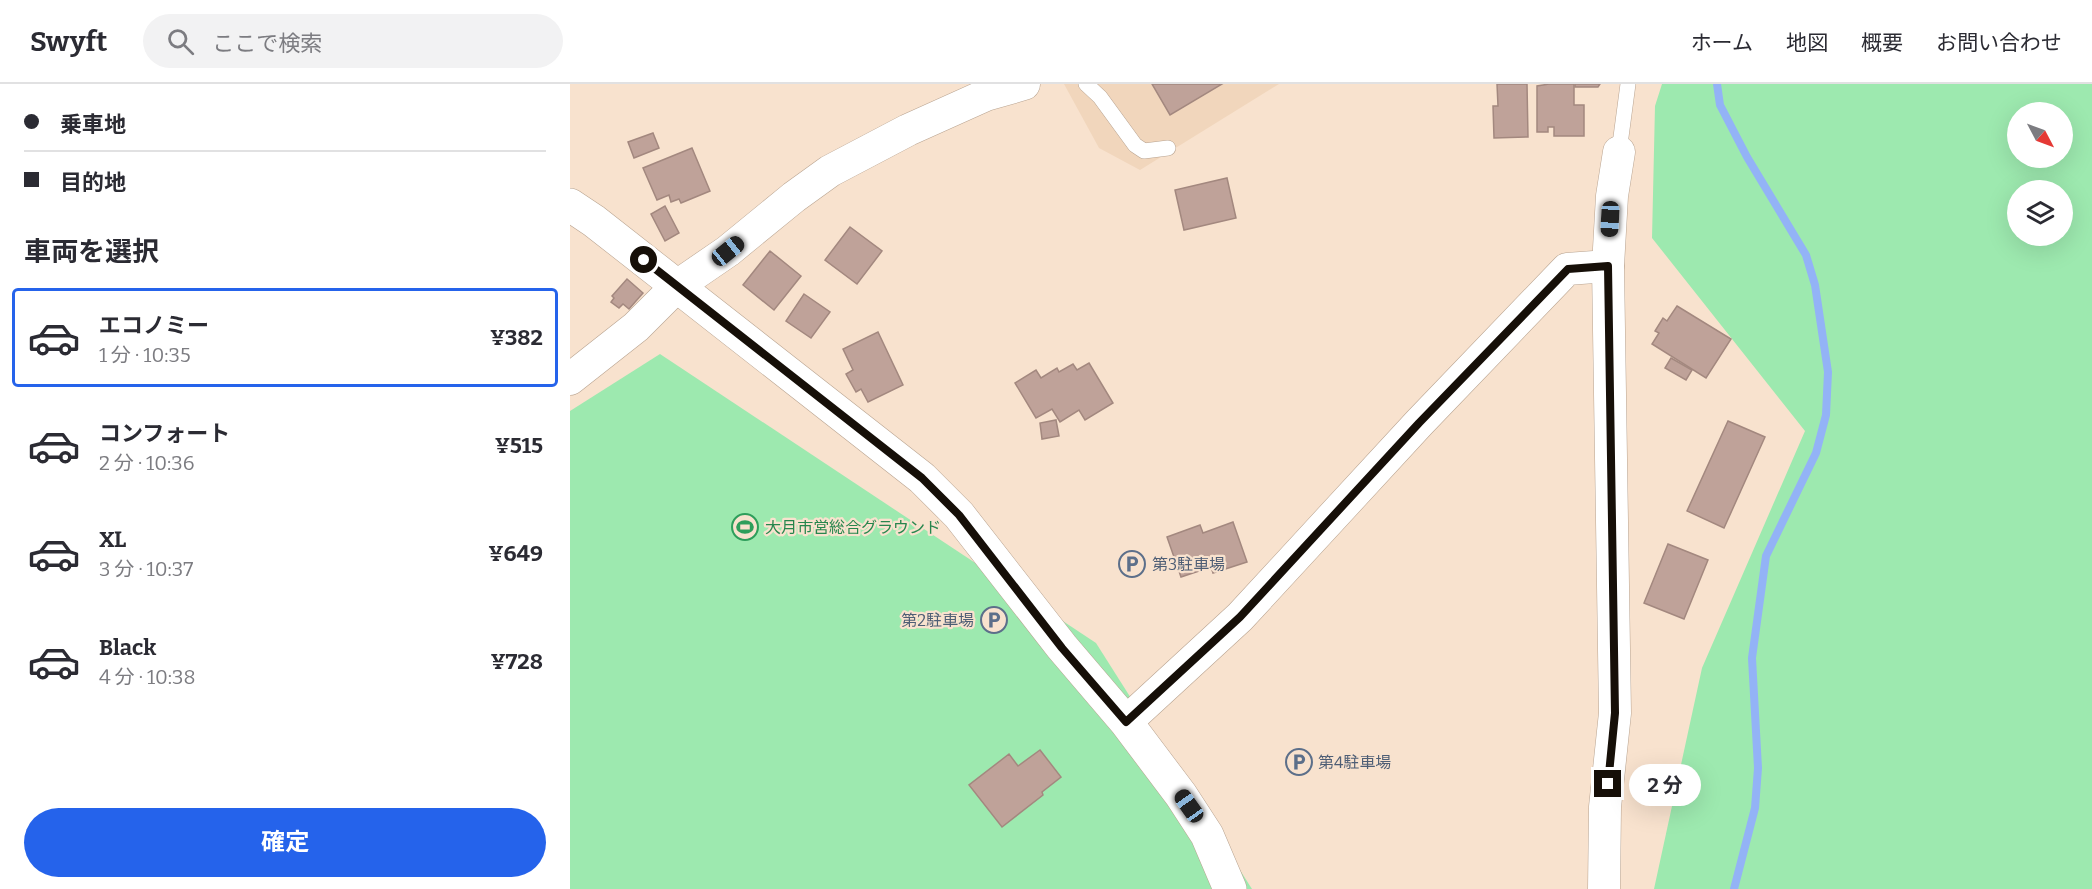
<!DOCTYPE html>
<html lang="ja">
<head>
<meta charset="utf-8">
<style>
	:root { --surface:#fff; --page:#f2f2f3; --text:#2b2b33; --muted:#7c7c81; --line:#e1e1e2; --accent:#2563eb }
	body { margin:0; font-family:Bitter,"Noto Sans JP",serif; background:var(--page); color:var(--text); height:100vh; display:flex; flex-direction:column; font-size:22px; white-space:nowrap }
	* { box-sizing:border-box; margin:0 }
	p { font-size:20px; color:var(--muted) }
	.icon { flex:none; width:33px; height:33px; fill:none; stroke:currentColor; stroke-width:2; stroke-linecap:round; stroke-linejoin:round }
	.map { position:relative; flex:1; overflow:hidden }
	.side { display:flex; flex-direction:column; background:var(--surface); width:570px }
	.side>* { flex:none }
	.guide { display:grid; align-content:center; height:132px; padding:0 24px; background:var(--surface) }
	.needle { width:39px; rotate:131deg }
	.tools { position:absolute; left:1437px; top:18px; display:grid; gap:12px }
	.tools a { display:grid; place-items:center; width:66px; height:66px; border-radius:50%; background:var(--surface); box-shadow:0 6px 24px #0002; font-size:30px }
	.end { position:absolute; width:27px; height:27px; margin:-14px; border:8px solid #160f08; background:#fff; box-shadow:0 0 0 3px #fff }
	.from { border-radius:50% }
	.bubble { position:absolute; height:42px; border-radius:21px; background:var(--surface); box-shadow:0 6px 24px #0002; font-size:20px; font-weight:700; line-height:42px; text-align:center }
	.car { position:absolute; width:18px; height:36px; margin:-18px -9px; border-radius:8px; box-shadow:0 0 4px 2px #0007; background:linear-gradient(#222 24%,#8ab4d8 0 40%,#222 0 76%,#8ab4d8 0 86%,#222 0) }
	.guide b { display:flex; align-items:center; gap:21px; height:57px; font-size:22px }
	.guide b+b { border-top:2px solid var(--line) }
	.guide i { width:15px; height:15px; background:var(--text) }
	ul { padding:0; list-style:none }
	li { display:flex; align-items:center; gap:18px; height:99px; margin:0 12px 9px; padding:0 12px; border:3px solid transparent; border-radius:6px }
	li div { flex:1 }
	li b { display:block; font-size:22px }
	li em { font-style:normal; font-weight:700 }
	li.current { border-color:var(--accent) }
	li>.icon { width:54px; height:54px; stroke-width:1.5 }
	h2 { padding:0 24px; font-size:27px; line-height:72px }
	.button { display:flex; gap:12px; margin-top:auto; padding:12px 24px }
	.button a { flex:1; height:69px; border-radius:36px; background:var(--accent); color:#fff; font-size:24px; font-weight:700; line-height:69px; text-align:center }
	header { display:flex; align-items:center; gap:36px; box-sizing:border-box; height:84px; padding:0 30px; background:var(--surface); border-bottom:2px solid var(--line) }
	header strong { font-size:28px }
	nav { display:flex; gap:33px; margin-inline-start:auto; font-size:21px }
	.search { width:420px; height:54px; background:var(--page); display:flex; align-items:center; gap:15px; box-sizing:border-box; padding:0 21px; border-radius:33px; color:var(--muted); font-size:22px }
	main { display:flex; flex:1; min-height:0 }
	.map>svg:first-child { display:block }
	.built { fill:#f1d6bc }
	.green { fill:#9de9af; fill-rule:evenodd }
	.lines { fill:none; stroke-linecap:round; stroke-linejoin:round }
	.stream { stroke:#93b3f6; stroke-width:8 }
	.building { fill:#bfa299; stroke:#a3887f; stroke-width:1.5 }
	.lane-casing { stroke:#b8a390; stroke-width:16 }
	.street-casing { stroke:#b8a390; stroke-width:33 }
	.secondary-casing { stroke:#b8a390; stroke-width:34 }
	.lane { stroke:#fff; stroke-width:15 }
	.street { stroke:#fff; stroke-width:32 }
	.secondary { stroke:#fff; stroke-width:33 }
	.route { stroke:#160f08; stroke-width:8 }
	.labels { text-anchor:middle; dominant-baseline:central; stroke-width:4.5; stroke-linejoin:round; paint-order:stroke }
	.leisure-label { font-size:16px; fill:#27864d; stroke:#f8e2ce; text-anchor:start }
	.service-label { font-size:16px; fill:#4e5e75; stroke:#f8e2ce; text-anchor:start }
</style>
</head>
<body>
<header>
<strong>Swyft</strong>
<div class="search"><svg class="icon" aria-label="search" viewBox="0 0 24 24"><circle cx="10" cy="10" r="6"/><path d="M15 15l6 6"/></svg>ここで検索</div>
<nav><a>ホーム</a><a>地図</a><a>概要</a><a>お問い合わせ</a></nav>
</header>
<main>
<section class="side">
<div class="guide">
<b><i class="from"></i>乗車地</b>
<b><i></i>目的地</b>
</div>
<h2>車両を選択</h2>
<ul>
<li class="current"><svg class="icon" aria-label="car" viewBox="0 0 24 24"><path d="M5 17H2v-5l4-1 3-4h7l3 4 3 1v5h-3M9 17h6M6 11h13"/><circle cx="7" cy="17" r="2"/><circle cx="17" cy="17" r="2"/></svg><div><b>エコノミー</b><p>1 分 · 10:35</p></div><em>¥382</em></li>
<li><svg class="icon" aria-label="car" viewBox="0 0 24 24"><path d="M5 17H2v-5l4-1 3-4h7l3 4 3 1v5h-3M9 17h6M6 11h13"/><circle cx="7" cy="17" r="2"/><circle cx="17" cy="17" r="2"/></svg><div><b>コンフォート</b><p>2 分 · 10:36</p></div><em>¥515</em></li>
<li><svg class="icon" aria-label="car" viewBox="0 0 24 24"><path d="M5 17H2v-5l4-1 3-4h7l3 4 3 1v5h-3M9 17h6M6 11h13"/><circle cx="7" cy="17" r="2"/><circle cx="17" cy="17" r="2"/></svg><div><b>XL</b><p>3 分 · 10:37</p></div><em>¥649</em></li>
<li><svg class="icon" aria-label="car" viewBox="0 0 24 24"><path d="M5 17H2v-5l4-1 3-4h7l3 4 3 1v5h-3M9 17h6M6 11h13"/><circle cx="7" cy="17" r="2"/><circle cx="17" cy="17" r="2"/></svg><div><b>Black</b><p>4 分 · 10:38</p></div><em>¥728</em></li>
</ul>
<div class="button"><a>確定</a></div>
</section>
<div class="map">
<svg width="1522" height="805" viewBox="0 0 1522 805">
	<rect width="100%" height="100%" fill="#f8e2ce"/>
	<path class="built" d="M494 0H709L570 86 529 64Z"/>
	<g class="green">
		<path d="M1092 0H1522V805H1084L1132 584 1235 347 1082 154 1085 22ZM1448 28H1492V74H1448ZM1448 106H1492V152H1448Z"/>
		<path d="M90 270 526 559 682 805H0V327Z"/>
	</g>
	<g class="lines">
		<path class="stream" d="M1147 0 1150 21 1177 73 1236 171 1245 201 1258 288 1256 331 1246 369 1196 472 1182 574 1188 684 1185 724 1164 805"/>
	</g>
	<g class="building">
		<path d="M582 0H652L600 31Z"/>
		<path d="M927 0H957L958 53 924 54 923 22H928Z"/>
		<path d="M979 0H1004V21H1014V52H984V43H978V48H967V2Z"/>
		<path d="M1005 0H1030L1028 3H1005Z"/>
		<path d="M83 49 89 64 64 74 58 58Z"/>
		<path d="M122 64 140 107 111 119 109 115 101 118 99 111 87 116 73 84Z"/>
		<path d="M657 94 666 134 614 146 605 106Z"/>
		<path d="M95 122 109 149 95 157 81 130Z"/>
		<path d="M280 143 312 167 287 200 255 176Z"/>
		<path d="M200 167 231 192 204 226 173 201Z"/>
		<path d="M57 195 73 209 59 225 53 220 49 224 41 218 44 214 42 212Z"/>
		<path d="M234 210 260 228 241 254 216 237Z"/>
		<path d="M1107 222 1161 255 1136 294 1082 260 1089 249 1085 247 1093 234 1097 237Z"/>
		<path d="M308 248 333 301 298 318 291 305 286 308 276 290 283 286 273 265Z"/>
		<path d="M1101 274 1122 286 1116 296 1095 284Z"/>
		<path d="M519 279 543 319 515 336 509 326 490 338 482 325 466 334 445 299 466 286 471 294 487 284 489 288 503 280 507 286Z"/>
		<path d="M486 336 489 352 472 355 470 339Z"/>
		<path d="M1158 337 1195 353 1154 444 1117 427Z"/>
		<path d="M663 438 677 478 643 489 641 483 611 493 597 453 630 441 633 449Z"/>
		<path d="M1098 460 1138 476 1114 535 1074 519Z"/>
		<path d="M470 666 491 693 472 708 473 711 432 743 399 701 439 670 448 682Z"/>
	</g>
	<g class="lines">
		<defs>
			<g id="lane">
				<path d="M516 0 530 13 565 61 574 67 598 64"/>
				<path d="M1049 68 1058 0"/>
			</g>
			<g id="street">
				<path d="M0 295 66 243 107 202 158 167 224 113 260 87 338 46 416 11 454 0"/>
				<path d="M556 638 670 533 849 339 997 185 1038 182"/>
				<path d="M1034 805 1035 723 1045 629 1038 182 1042 112 1049 68"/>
			</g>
			<path id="secondary" d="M0 121 24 137 352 394 389 431 492 563 556 638 611 711 637 751 660 805"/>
		</defs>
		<use href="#lane" class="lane-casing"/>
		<use href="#street" class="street-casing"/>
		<use href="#secondary" class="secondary-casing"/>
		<use href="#lane" class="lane"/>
		<use href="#street" class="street"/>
		<use href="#secondary" class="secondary"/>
	</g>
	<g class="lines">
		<path class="route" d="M74 176 352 394 389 431 492 564 556 638 670 533 849 339 998 185 1038 182 1045 629 1038 700"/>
	</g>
	<defs>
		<symbol id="stadium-ring" viewBox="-11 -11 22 22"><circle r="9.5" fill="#f8e2ce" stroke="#2e9e5b" stroke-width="1.5"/><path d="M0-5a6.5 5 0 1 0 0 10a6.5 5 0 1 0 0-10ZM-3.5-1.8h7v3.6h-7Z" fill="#2e9e5b"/></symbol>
		<symbol id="parking-ring" viewBox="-11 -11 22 22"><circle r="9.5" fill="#f8e2ce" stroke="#5c6f8a" stroke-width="1.5"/><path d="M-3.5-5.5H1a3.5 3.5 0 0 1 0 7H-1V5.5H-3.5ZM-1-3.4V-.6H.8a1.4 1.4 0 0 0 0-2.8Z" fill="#5c6f8a"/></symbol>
	</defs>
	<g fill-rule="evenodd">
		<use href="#stadium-ring" x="160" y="428" width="30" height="30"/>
		<use href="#parking-ring" x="547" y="465" width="30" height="30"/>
		<use href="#parking-ring" x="409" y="521" width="30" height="30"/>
		<use href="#parking-ring" x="714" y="663" width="30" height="30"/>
	</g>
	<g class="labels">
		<g class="leisure-label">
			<text x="195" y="443">大月市営総合グラウンド</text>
		</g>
		<g class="service-label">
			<text x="582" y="480">第3駐車場</text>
			<text x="404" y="536" text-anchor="end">第2駐車場</text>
			<text x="748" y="678">第4駐車場</text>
		</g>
	</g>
</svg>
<div class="tools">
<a><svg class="needle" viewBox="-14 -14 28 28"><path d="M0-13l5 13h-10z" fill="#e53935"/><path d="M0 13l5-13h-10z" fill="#7c7c81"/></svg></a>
<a><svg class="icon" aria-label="layers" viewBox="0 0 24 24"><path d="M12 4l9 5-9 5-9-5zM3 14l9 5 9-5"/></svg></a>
</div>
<i class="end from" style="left:74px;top:176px"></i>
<i class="end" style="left:1038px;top:700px"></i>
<div class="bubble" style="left:1059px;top:680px;width:72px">2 分</div>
<i class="car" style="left:1040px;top:135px;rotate:183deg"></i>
<i class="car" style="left:158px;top:167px;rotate:51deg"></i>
<i class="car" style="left:619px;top:722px;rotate:325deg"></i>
</div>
</main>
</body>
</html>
